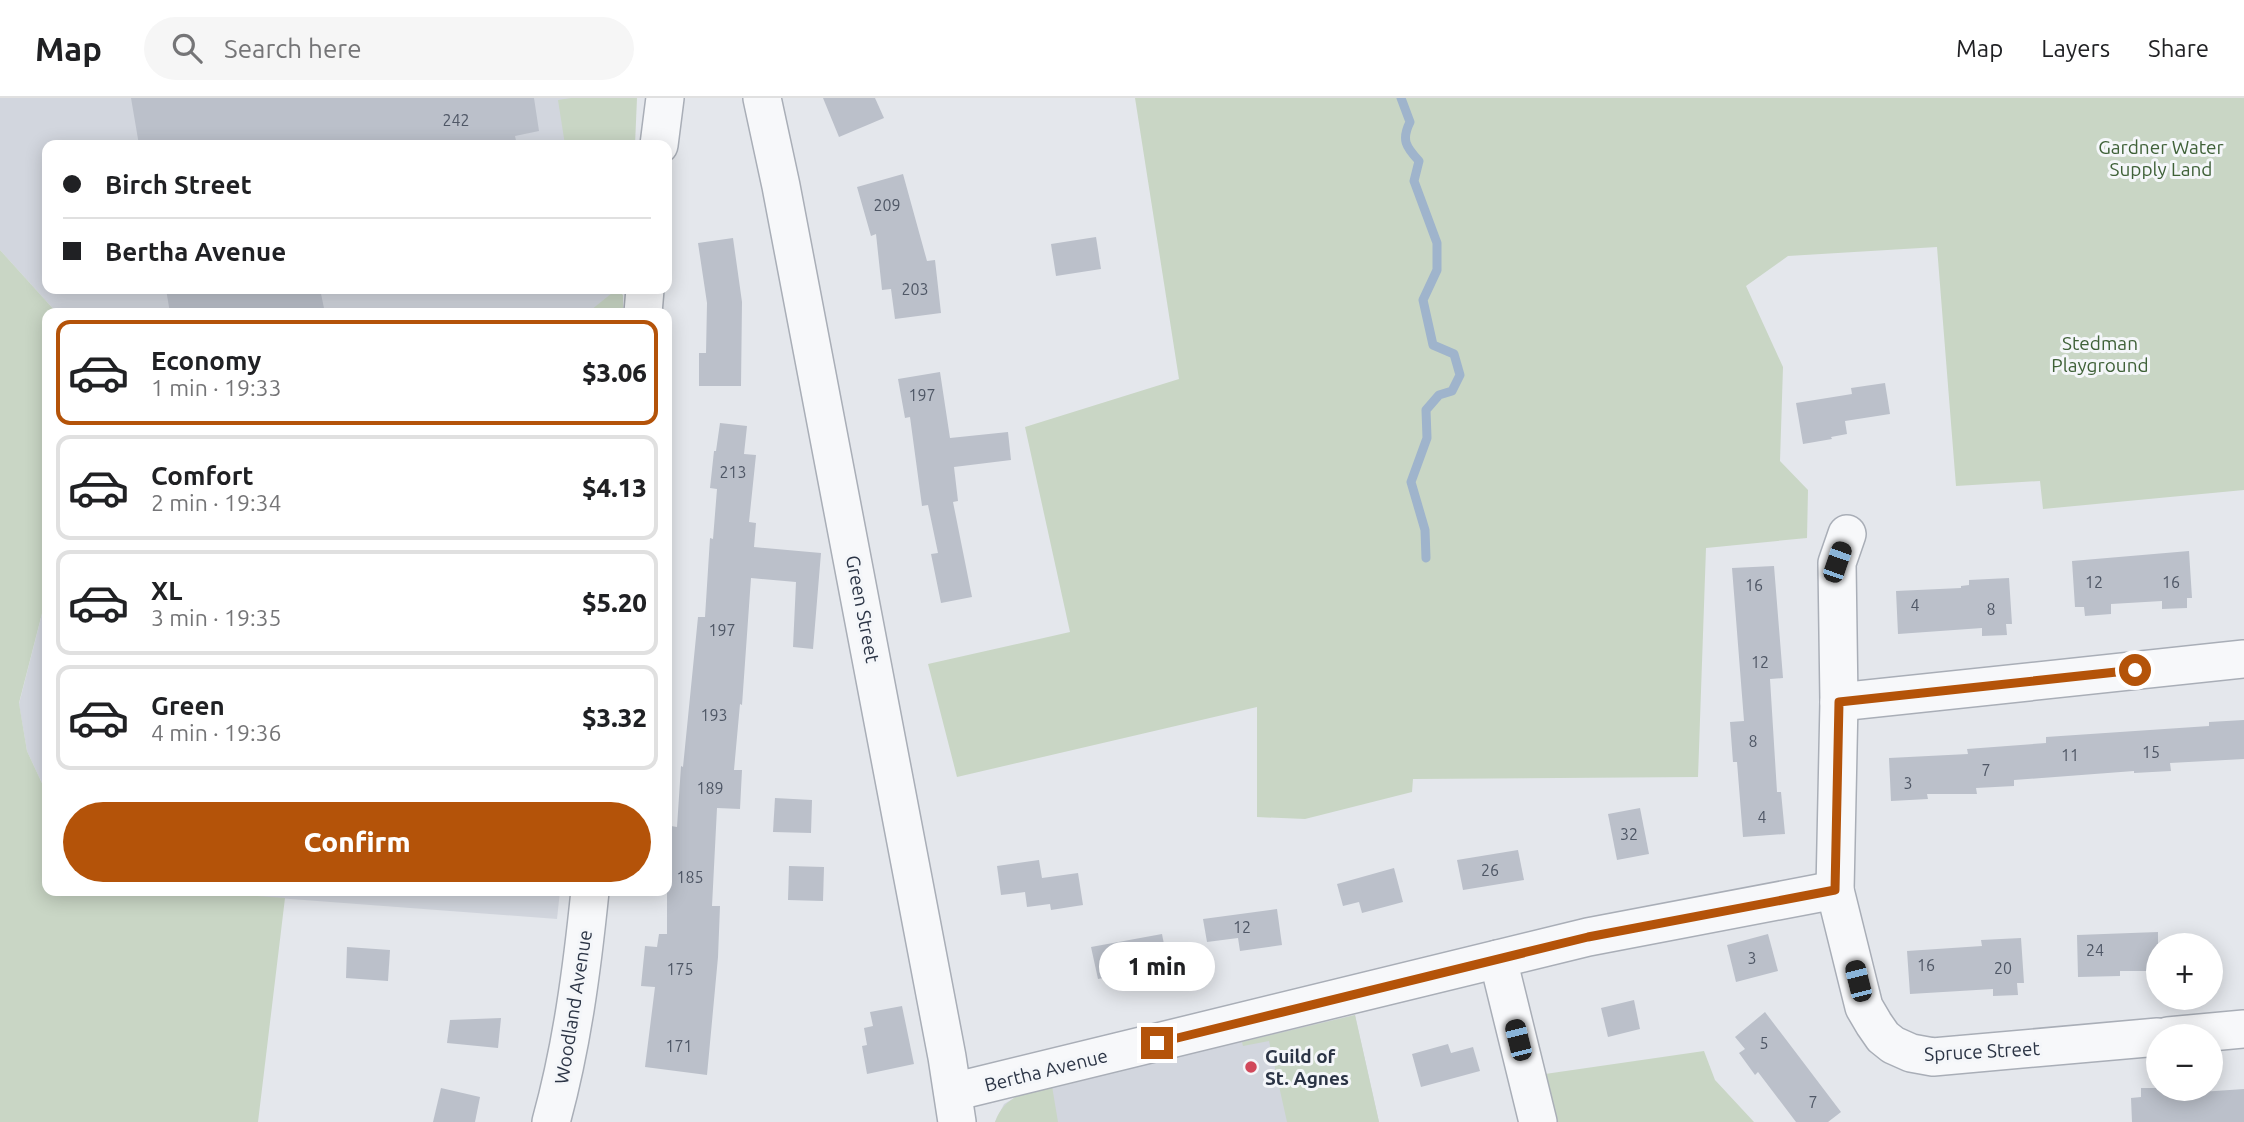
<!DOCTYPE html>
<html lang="en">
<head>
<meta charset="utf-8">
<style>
	:root { --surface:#fff; --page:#f6f6f6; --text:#202124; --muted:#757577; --line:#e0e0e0; --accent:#b45309 }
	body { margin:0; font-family:Ubuntu,sans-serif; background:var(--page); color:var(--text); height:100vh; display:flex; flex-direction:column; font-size:26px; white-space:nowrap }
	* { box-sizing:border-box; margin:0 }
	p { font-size:23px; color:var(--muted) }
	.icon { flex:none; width:38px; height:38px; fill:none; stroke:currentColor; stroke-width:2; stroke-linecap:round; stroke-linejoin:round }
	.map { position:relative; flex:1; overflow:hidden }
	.sheet { position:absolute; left:42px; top:210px; width:630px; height:588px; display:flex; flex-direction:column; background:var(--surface); border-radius:14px; box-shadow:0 4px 18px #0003 }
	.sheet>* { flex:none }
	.banner { position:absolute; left:42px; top:42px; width:630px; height:154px; border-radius:14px; box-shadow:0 4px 18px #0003; display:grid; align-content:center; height:154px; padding:0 21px; background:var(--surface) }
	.controls { position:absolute; left:2146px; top:835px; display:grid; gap:14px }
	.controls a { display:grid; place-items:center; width:77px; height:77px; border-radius:50%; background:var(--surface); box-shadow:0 4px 18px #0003; font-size:35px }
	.end { position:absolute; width:32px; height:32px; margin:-16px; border:9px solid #b45309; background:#fff; box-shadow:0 0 0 4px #fff }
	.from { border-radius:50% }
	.bubble { position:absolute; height:49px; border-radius:24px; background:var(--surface); box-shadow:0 4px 18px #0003; font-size:23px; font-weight:800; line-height:49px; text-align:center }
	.car { position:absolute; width:21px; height:42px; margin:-21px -10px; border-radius:9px; box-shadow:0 0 5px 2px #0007; background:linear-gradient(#222 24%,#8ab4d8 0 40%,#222 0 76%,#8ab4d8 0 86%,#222 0) }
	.banner b { display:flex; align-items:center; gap:24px; height:66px; font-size:26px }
	.banner b+b { border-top:2px solid var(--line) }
	.banner i { width:18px; height:18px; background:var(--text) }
	ul { padding:12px 0 0; list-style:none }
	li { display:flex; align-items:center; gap:21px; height:105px; margin:0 14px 10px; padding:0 7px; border:4px solid var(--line); border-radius:14px }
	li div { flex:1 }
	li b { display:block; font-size:26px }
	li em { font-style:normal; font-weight:800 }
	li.selected { border-color:var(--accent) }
	li>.icon { width:63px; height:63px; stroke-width:1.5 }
	.primary-button { display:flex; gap:14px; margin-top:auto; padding:14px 21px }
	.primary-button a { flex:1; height:80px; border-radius:42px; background:var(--accent); color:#fff; font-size:28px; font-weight:800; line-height:80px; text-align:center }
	header { display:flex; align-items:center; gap:42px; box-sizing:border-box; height:98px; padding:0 35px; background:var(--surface); border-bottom:2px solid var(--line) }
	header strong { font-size:33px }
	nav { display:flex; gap:38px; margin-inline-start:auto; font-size:24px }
	.search { width:490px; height:63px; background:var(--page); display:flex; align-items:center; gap:18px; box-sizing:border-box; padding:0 24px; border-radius:38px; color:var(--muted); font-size:26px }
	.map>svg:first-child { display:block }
	.built { fill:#d2d6de }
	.green { fill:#c9d6c5 }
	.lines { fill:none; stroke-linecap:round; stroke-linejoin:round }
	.stream { stroke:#9fb4cc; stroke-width:9 }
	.building { fill:#bbc0ca }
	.minor-casing { stroke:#a9aeb7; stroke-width:40 }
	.minor { stroke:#f7f8fa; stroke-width:37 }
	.route { stroke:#b45309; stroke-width:9 }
	.poi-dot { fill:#d1495b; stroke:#f4f6f9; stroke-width:2.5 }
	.labels { text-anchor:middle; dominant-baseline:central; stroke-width:6; stroke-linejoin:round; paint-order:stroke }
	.number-label { font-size:16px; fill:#4f5766 }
	.park-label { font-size:19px; fill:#3f6138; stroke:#f4f6f9 }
	.street-label { font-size:19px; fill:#2b3445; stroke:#f4f6f9 }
	.poi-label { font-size:19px; font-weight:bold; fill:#2b3445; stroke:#f4f6f9; text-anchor:start }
</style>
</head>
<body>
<header>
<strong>Map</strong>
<div class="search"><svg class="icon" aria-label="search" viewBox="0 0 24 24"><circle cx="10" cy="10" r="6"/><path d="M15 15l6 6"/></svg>Search here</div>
<nav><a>Map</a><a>Layers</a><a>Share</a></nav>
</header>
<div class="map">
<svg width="2244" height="1024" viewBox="0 0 2244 1024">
	<rect width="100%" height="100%" fill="#e4e7ec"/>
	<g class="built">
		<path d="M0 0H626L623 47H47V191H622L619 215H57L0 152Z"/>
		<path d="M47 496V696L27 653 19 606Z"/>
		<path d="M183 793H560L557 821Z"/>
		<path d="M1355 917 1379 1024H995L1004 1006 1025 994Z"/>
	</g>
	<g class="green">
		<path d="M571 0H637L635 47H565L558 2Z"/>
		<path d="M1135 0H2244V392L2043 411 2040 383 1956 388 1937 149 1788 158 1746 188 1783 269 1780 363 1808 392 1807 440 1706 450 1698 679 1413 681 1412 694 1305 721 1257 719V609L957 679 928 566 1070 534 1025 329 1179 281Z"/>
		<path d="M0 152 57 215H47V496L19 605 27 653 47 696V793H183L285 800 258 1024H0Z"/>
		<path d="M617 191 623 197V215H591V212Z"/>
		<path d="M1355 917 1379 1024H1287L1269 943 1243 948 1242 944Z"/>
		<path d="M1704 953 1715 982 1754 1024H1558L1545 976Z"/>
		<path d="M1052 988 1058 1024H995C1004 998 1027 993 1052 988Z"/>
	</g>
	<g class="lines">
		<path class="stream" d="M1401 0 1410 24C1401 42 1406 49 1419 63L1414 83 1437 145V172L1423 202 1433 247 1454 256 1460 277 1452 293 1439 297 1426 312 1427 340 1411 384 1425 432 1426 460"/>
	</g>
	<g class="building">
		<path d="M131 0H534L539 33 515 38 517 47H139Z"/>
		<path d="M823 0H875L884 20 839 39Z"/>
		<path d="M903 76 927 163 935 162 941 215 895 221 891 191 882 192 876 136 871 138 857 89Z"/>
		<path d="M1096 139 1101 171 1056 178 1051 146Z"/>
		<path d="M733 140 742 204 741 288H699V255H706L707 205 698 145Z"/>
		<path d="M166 191H320L325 215H170Z"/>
		<path d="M940 274 950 340 1008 334 1011 362 954 369 958 403 953 404 972 499 941 505 931 456 938 455 928 407 922 408 910 319 905 320 898 281Z"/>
		<path d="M1885 285 1890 316 1845 323 1847 336 1831 339 1832 341 1803 346 1796 305 1852 296 1851 290Z"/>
		<path d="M720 325 747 328 744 356 756 357 749 424 756 425 754 449 821 455 813 551 793 549 796 484 751 480 742 607 740 606 734 672H742L740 711 717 710 712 808H720L718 859 707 977 645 969 655 889 641 888 645 848 657 849 659 836H667V766H669L671 728 677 729 681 668 683 669 698 519H705L710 440 713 441 717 391 710 390 714 353H716Z"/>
		<path d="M2189 453 2192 500H2187V510L2162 511V503L2111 506V516L2085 518 2084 509H2075L2072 463Z"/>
		<path d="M1774 468 1783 580 1770 581 1777 694H1781L1785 736 1743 739 1737 664H1733L1730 624 1744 623 1732 470Z"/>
		<path d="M2009 480 2012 526H2006L2007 537 1982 538V530L1898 536 1896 493 1961 490V488L1969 487V482Z"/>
		<path d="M2244 622V661L2170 665 2171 673 2134 675V673L2014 682V688L1976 690 1977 696H1927L1928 701 1891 703 1889 660 1968 656 1967 651 2046 645V639L2209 628V624Z"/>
		<path d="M775 700 812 702 811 735 773 734Z"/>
		<path d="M1640 710 1649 756 1617 762 1608 716Z"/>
		<path d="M1518 752 1524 782 1463 792 1457 762Z"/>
		<path d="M1039 762 1042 780 1078 775 1083 807 1051 812 1050 806 1027 809 1025 794 1001 797 997 768Z"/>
		<path d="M789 768 824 769 823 803 788 802Z"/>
		<path d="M1394 770 1403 804 1362 815 1359 804 1343 808 1337 786Z"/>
		<path d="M1277 811 1282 847 1240 853 1238 840 1207 844 1203 821Z"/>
		<path d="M2158 834V873H2120V878L2078 879 2077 837Z"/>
		<path d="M1162 836 1168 867 1098 881 1091 849Z"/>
		<path d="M1768 836 1778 873 1736 884 1727 847Z"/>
		<path d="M2021 840 2024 885H2017L2018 897 1993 898V891L1910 896 1907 853 1982 848 1981 842Z"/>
		<path d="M347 849 390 852 388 883 346 880Z"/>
		<path d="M1634 902 1640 931 1608 939 1601 910Z"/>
		<path d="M902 908 914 966 867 976 862 948 867 947 864 930 873 928 870 914Z"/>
		<path d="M1765 914 1841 1014 1828 1024H1796L1758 974 1755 977 1739 955 1745 951 1735 939Z"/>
		<path d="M501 920 498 950 447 945 450 922Z"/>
		<path d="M1448 946 1451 955 1473 949 1480 973 1421 989 1412 956Z"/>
		<path d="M441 990 480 999 475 1024H433Z"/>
		<path d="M2141 990H2186V995L2244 991V1024H2132L2131 1000 2141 999Z"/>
	</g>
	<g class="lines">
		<defs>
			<g id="minor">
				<path d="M762 0 781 88 947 959 957 1024"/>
				<path d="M659 47 665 0"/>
				<path d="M643 215 645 191"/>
				<path d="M1847 436 1837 465 1839 604 1835 792 1864 909 1874 926 1883 939 1893 947 1911 955 1933 959 2158 939"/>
				<path d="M1839 604 2244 561"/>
				<path d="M1498 861 1538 1024"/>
				<path d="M2168 938 2244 931"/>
				<path d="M953 994 1588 839 1835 792"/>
				<path d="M551 1024C572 948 582 871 590 793"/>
			</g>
		</defs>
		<use href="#minor" class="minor-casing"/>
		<use href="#minor" class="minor"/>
	</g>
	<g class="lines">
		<path class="route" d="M1157 945 1588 839 1835 792 1839 604 2135 572"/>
	</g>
	<circle class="poi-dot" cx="1251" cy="969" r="7"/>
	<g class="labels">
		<g class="number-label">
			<text x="456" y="22">242</text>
			<text x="887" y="107">209</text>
			<text x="915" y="191">203</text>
			<text x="922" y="297">197</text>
			<text x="733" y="374">213</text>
			<text x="2094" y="484">12</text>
			<text x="2171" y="484">16</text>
			<text x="1754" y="487">16</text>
			<text x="1915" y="507">4</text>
			<text x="1991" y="511">8</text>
			<text x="722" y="532">197</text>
			<text x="1760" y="564">12</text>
			<text x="714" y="617">193</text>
			<text x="1753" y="643">8</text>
			<text x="2151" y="654">15</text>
			<text x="2070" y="657">11</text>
			<text x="1986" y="672">7</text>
			<text x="1908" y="685">3</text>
			<text x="710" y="690">189</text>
			<text x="1762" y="719">4</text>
			<text x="1629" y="736">32</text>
			<text x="1490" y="772">26</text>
			<text x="690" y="779">185</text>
			<text x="1242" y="829">12</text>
			<text x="2095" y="852">24</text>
			<text x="1752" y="860">3</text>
			<text x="1926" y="867">16</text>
			<text x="2003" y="870">20</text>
			<text x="680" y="871">175</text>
			<text x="1764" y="945">5</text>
			<text x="679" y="948">171</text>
			<text x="1813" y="1004">7</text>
		</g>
		<g class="park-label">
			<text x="2161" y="49">Gardner Water<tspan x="2161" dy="22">Supply Land</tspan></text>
			<text x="2100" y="245">Stedman<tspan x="2100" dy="22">Playground</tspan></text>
		</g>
		<g class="street-label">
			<text transform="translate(863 511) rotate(79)">Green Street</text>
			<text transform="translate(573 909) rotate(-81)">Woodland Avenue</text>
			<text transform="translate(1982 953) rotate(-3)">Spruce Street</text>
			<text transform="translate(1046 972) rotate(-14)">Bertha Avenue</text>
		</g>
		<g class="poi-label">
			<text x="1265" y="958">Guild of<tspan x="1265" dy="22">St. Agnes</tspan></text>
		</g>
	</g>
</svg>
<div class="controls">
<a>+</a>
<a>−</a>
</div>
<i class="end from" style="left:2135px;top:572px"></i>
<i class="end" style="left:1157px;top:945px"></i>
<div class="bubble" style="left:1099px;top:844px;width:116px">1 min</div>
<i class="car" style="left:1837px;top:464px;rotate:19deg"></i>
<i class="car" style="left:1858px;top:883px;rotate:346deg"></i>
<i class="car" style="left:1518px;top:942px;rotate:346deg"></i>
<div class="banner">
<b><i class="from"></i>Birch Street</b>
<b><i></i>Bertha Avenue</b>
</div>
<section class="sheet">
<ul>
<li class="selected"><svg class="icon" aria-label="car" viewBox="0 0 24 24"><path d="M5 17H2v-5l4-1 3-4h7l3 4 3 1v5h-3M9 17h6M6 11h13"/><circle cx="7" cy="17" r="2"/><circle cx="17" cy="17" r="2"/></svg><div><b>Economy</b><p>1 min · 19:33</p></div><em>$3.06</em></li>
<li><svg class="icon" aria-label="car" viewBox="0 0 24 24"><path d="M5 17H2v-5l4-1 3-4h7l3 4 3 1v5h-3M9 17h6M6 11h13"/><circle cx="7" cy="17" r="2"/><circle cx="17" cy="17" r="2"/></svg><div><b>Comfort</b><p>2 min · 19:34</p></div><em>$4.13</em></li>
<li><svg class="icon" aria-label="car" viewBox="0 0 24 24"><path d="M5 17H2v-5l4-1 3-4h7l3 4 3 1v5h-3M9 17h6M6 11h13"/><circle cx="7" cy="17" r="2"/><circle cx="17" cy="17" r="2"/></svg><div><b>XL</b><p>3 min · 19:35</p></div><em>$5.20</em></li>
<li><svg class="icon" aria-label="car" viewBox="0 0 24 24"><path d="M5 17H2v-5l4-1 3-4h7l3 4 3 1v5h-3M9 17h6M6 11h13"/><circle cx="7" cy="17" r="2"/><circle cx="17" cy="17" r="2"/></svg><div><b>Green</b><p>4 min · 19:36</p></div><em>$3.32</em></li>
</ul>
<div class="primary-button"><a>Confirm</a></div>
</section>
</div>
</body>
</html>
